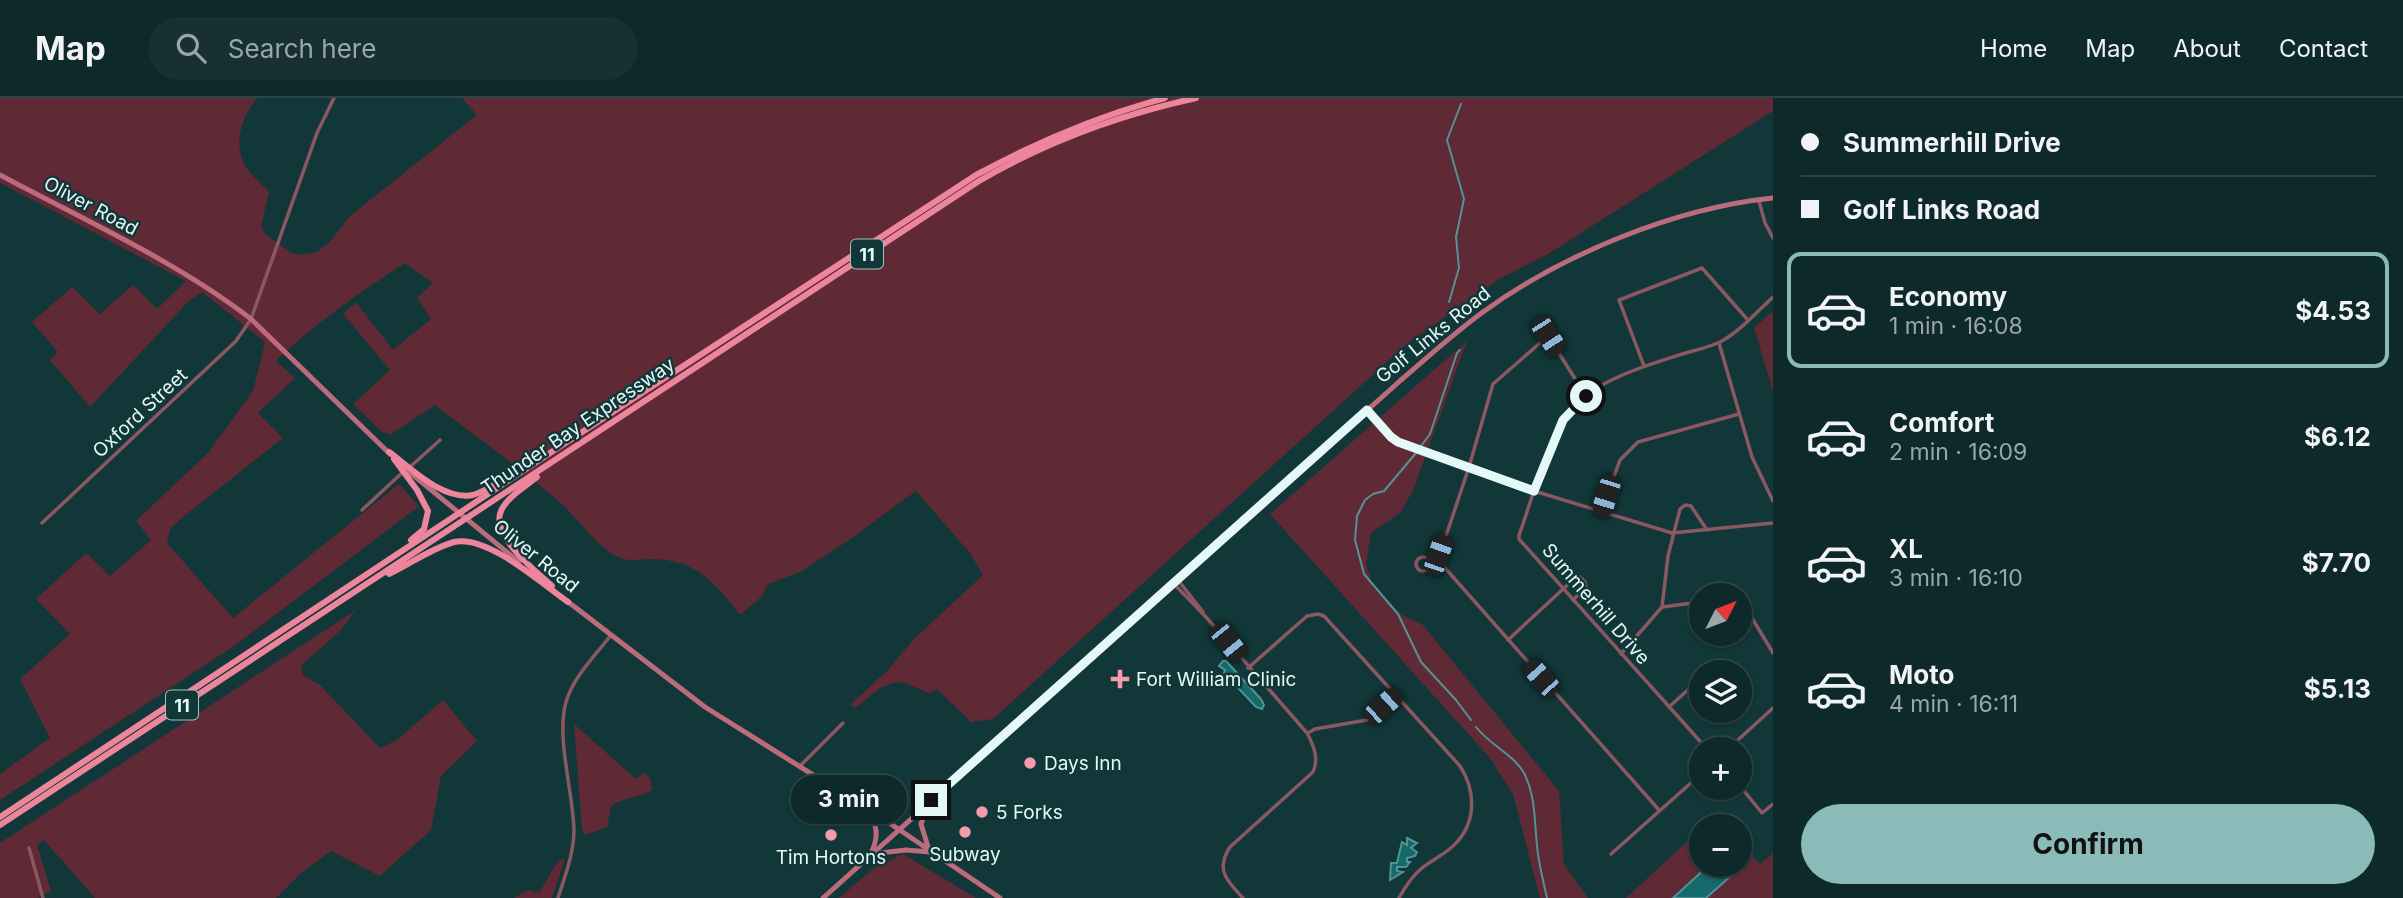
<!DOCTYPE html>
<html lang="en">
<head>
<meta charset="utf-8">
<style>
	:root { --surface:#0e292a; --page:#173132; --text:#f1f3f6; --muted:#9ba6a8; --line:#2e4547; --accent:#8bbbb9 }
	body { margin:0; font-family:Inter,sans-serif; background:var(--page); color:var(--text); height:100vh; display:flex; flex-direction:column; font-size:26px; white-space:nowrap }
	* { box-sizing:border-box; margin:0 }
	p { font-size:23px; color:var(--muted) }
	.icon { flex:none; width:38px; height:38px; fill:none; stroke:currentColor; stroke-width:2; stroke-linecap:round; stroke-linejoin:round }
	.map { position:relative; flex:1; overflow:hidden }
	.details { display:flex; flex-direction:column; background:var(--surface); width:630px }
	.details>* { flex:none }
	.hud { display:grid; align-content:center; height:154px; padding:0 28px; background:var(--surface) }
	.needle { width:46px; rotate:48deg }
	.tools { position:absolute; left:1689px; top:485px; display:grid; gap:14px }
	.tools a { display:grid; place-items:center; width:63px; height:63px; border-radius:50%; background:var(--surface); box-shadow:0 2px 5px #0004,0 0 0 2px var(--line); font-size:35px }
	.end { position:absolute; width:32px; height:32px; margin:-16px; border:9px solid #e4f8f8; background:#111; box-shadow:0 0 0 4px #111 }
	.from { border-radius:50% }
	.bubble { position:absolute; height:49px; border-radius:24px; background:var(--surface); box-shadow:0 2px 5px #0004,0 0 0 2px var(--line); font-size:23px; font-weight:700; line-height:49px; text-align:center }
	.car { position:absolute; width:21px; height:42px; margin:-21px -10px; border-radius:9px; box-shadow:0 0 5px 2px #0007; background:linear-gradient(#222 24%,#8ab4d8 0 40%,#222 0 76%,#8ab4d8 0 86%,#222 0) }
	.hud b { display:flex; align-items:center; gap:24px; height:66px; font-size:26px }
	.hud b+b { border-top:2px solid var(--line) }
	.hud i { width:18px; height:18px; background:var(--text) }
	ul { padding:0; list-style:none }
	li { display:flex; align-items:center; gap:21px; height:116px; margin:0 14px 10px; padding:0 14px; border:4px solid transparent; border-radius:14px }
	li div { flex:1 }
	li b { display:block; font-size:26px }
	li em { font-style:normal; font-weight:700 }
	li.on { border-color:var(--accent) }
	li>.icon { width:63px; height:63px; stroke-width:1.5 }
	.button { display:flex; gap:14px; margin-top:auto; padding:14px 28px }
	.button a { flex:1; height:80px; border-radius:42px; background:var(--accent); color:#111; font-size:28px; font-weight:700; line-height:80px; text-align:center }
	header { display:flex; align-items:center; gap:42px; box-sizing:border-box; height:98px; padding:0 35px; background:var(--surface); border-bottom:2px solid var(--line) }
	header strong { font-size:33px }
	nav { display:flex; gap:38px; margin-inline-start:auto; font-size:24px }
	.search { width:490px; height:63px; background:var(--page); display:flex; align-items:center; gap:18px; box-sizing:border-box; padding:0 24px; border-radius:38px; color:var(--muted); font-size:26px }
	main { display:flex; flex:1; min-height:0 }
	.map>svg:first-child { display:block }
	.green { fill:#602936 }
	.water { fill:#14696b; stroke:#529495; stroke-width:2 }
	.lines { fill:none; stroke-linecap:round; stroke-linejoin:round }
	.stream { stroke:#529495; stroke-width:2 }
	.minor { stroke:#8b5761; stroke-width:3.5 }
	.secondary { stroke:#bc6b7c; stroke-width:5 }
	.trunk { stroke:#ed869c; stroke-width:6 }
	.route { stroke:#e4f8f8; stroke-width:9 }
	.poi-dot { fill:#f39aab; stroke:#123738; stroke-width:2.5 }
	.labels { text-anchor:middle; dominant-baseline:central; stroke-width:5; stroke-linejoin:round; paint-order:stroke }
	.shield { fill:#123738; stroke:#a5bebe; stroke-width:2 }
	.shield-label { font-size:18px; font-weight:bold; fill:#e4f8f8 }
	.street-label { font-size:19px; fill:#e4f8f8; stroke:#123738 }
	.poi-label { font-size:19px; fill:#e4f8f8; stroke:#123738; text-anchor:start }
</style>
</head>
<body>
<header>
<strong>Map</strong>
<div class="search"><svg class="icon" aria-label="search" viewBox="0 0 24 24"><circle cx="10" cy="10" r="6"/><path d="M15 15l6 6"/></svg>Search here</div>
<nav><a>Home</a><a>Map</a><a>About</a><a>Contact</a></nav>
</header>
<main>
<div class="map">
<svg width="1773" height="800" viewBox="0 0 1773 800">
	<rect width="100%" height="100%" fill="#123738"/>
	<g class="green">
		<path d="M0 0H257C242 18 232 47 246 69 252 78 262 86 269 94L261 128 266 137 292 155 301 157 317 154 330 144 350 118 477 17 462 0H1773V13L1548 156 1499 181 1408 245 993 621 971 624 937 591 929 595 902 584 893 585 880 590 855 610 851 606 889 571 912 543 983 477 970 455 916 393 849 442 800 474 768 486 761 499 740 517C715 485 698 463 655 461 641 461 626 465 614 457 592 443 579 422 561 405 521 370 476 339 435 307L390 337 382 334 353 306 390 272 343 216 356 204 393 252 431 221 417 200 433 185 405 165C360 194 315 225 276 263L295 280 258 315 283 340 184 418 170 431 167 445 233 520 399 386 419 408 237 546 0 702V676L50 640 20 581 70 536 36 501 86 455 110 478 151 442 136 423 208 355 253 293 265 244 202 194 188 204 90 309 50 262 58 254 32 224 72 189 100 216 133 187 157 211 186 183 0 85Z"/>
		<path d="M1773 213V293L1754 230Z"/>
		<path d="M1467 243 1414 390 1401 414 1371 435 1366 466 1373 489 1402 517 1422 526 1559 693 1564 766 1588 800H1540L1513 696 1489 659 1270 416Z"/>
		<path d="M356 512 340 533 303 566 301 572 304 578 320 587 380 650 397 642 443 602 477 643 441 678 431 732 380 778 331 753 301 775 276 800H95L44 742 37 747 51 793 38 800H0V745Z"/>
		<path d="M574 626 636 681 645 675 650 681 652 692C640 700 624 699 611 708L607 729 585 737 582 731Z"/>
		<path d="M1701 731V766H1740V743L1760 766 1773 755V800H1626Z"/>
		<path d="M903 756 976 800H839L874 770Z"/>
		<path d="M565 761 552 800H514L528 792 539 795 558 763Z"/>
	</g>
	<g class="water">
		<path d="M1223 563H1226L1261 601 1264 607 1262 611 1256 609 1224 575 1225 572 1219 568Z"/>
		<path d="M1407 740 1417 745 1411 750 1417 754 1415 758 1407 760V764H1410L1406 769H1397V773L1403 774 1390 782 1391 765H1397L1402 744 1407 747Z"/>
		<path d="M1709 767 1736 768 1732 777 1706 800H1673Z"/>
	</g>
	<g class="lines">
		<g class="stream">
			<path d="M1449 204 1459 170 1456 139 1464 101 1447 42 1461 6"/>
			<path d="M1421 348 1430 336 1457 255 1460 252"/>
			<path d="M1416 355 1384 393 1373 396 1365 402 1357 418 1355 442 1364 476 1398 516 1421 564 1456 602 1471 622"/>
			<path d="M1476 629C1490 647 1513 656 1524 675 1537 701 1534 729 1538 756 1540 771 1544 786 1547 800"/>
		</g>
		<g class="minor">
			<path d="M1759 103 1765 125 1773 140"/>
			<path d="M1719 245 1752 359 1773 403"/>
			<path d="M1644 268 1619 202 1702 170 1747 221"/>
			<path d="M1367 312 1391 339 1398 344 1534 393 1672 435 1773 425"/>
			<path d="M410 369 440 342"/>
			<path d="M362 412 404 373"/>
			<path d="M1601 414 1620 362 1638 344 1739 316"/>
			<path d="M42 425 236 243 251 221 317 35 334 0"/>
			<circle cx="1423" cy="466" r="7"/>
			<path d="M1438 462 1469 369 1493 286 1548 238 1586 298"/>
			<path d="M1430 464 1438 462 1659 712"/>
			<path d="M1178 482 1203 514"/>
			<path d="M1174 486 1206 519 1307 635C1314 648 1319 661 1313 674L1230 749C1215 772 1227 783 1243 800"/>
			<path d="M1740 500 1773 555"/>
			<path d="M1662 509 1701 504"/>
			<path d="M1508 542 1575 480 1580 479 1585 484 1586 489 1573 502"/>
			<path d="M1621 556 1662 509 1668 458 1680 411 1685 407 1691 408 1707 432"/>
			<path d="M1248 570 1307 518 1318 516 1324 518 1460 668C1475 691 1477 722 1457 744 1448 755 1433 761 1422 770 1412 778 1405 789 1399 800"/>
			<path d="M1669 609 1701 580"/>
			<path d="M1308 635 1315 631 1367 622 1396 596"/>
			<path d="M1707 651 1519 441V437C1532 403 1544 350 1563 322 1589 284 1638 270 1679 257 1692 253 1707 250 1720 244 1739 234 1757 214 1773 199"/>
			<path d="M1728 651 1773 610"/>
			<path d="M799 669 843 625"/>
			<path d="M1740 688 1762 715 1773 706"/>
			<path d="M29 750 43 800"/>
			<path d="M1611 756 1701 676"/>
			<path d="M558 800C565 778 574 755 574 732 573 694 556 639 566 604 573 579 596 557 611 537"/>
		</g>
		<g class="secondary">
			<path d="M0 77C82 121 178 164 251 221L390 356"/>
			<path d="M402 368 519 464"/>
			<path d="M567 503 705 609 888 724 1000 800"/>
			<path d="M868 713C877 728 879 737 872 753"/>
			<path d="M929 752 921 726 929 705"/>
			<path d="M871 756 906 752 930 754"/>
			<path d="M823 800 1401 282C1428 259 1454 235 1483 214 1563 156 1675 110 1773 100"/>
		</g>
		<g class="trunk">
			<path d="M389 354C411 370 443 403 473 397 483 394 494 387 503 381"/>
			<path d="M394 361 417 392 428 413 424 431 411 442"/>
			<path d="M537 379C526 388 507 399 501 413 490 438 536 473 552 488"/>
			<path d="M389 476C410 466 432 450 454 444 487 436 542 486 568 504"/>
			<path d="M0 719 553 353 976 77C1037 44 1098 18 1165 0"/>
			<path d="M0 727 979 83C1047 43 1119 17 1196 0"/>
		</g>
	</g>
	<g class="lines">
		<path class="route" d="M931 702 1367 312 1391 339 1398 344 1534 393 1563 322 1586 298"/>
	</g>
	<g class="poi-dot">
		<path d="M1116.5 570.5h7v7h7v7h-7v7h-7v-7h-7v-7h7z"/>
		<circle cx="1030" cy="665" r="7"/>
		<circle cx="982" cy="714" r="7"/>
		<circle cx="965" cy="734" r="7"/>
		<circle cx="831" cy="737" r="7"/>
	</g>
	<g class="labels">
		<g class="shield">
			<rect x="851" y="141.5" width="32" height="29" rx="5"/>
			<rect x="166" y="592.5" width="32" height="29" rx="5"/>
		</g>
		<g class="shield-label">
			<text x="867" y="156">11</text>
			<text x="182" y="607">11</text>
		</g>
		<g class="street-label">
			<text transform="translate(91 108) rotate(28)">Oliver Road</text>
			<text transform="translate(1433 237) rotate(-39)">Golf Links Road</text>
			<text transform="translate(140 315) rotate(-43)">Oxford Street</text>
			<text transform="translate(578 328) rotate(-34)">Thunder Bay Expressway</text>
			<text transform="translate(536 458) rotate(39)">Oliver Road</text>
			<text transform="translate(1596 506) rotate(49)">Summerhill Drive</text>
		</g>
		<g class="poi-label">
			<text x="1136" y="581">Fort William Clinic</text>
			<text x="1044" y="665">Days Inn</text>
			<text x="996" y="714">5 Forks</text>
			<text x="965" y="756" text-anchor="middle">Subway</text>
			<text x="831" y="759" text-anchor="middle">Tim Hortons</text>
		</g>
	</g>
</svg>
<div class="tools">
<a><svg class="needle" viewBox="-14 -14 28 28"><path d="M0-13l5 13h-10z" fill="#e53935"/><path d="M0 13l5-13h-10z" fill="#9ba6a8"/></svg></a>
<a><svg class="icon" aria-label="layers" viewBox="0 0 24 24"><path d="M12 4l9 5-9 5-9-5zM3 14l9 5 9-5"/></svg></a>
<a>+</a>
<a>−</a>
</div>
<i class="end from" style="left:1586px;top:298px"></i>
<i class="end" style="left:931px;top:702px"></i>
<div class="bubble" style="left:791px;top:677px;width:116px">3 min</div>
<i class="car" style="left:1548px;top:238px;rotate:147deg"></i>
<i class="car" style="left:1606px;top:398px;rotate:197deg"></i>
<i class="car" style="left:1438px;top:457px;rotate:19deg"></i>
<i class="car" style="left:1228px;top:544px;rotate:141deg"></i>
<i class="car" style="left:1541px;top:580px;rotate:318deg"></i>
<i class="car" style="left:1383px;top:608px;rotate:48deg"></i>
</div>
<section class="details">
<div class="hud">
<b><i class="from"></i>Summerhill Drive</b>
<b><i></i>Golf Links Road</b>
</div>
<ul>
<li class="on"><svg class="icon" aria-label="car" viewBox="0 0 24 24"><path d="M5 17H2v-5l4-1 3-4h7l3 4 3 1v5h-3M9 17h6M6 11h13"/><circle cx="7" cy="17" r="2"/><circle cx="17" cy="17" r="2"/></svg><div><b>Economy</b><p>1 min · 16:08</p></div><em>$4.53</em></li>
<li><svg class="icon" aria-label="car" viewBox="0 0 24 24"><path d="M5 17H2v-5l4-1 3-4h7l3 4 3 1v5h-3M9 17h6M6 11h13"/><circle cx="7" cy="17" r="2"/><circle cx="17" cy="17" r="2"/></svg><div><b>Comfort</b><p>2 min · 16:09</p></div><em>$6.12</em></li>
<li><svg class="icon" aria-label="car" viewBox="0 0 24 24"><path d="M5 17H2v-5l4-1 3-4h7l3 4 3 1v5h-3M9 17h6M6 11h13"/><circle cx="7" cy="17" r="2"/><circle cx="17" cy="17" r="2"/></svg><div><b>XL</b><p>3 min · 16:10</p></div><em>$7.70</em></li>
<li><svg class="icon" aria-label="car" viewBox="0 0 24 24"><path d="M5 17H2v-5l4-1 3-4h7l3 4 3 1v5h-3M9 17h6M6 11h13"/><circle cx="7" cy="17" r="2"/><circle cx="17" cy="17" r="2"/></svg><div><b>Moto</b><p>4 min · 16:11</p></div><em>$5.13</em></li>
</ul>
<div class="button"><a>Confirm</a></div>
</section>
</main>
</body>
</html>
